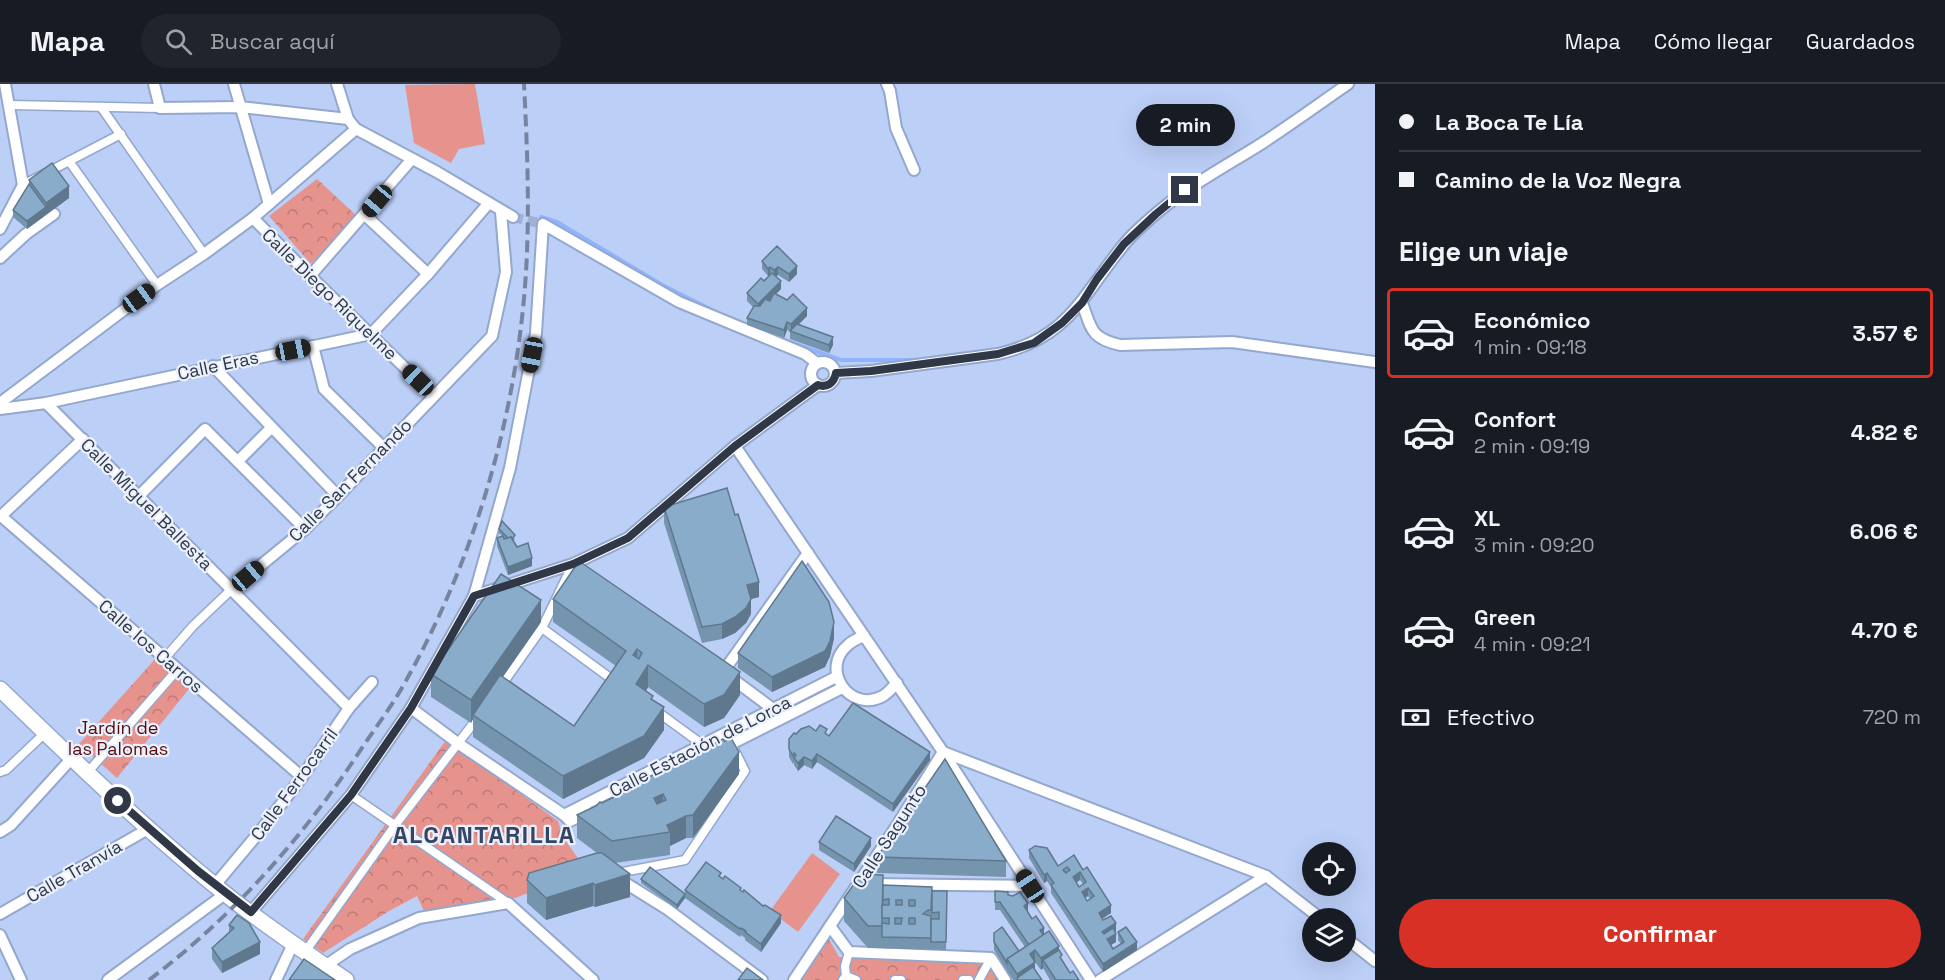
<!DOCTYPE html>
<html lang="es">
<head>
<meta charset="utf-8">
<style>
	:root { --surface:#171b24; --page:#20242c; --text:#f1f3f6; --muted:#9ea1a6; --line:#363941; --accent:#d93025 }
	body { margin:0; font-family:"Space Grotesk",sans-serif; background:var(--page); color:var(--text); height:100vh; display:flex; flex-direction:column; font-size:22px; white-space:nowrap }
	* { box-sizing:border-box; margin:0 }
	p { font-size:20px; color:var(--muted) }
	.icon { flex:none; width:33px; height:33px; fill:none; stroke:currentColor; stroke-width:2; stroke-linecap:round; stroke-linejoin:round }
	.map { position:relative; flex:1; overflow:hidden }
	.drawer { display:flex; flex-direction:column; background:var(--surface); width:570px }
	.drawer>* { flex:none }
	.top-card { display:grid; align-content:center; height:132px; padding:0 24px; background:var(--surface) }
	.fabs { position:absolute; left:1302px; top:758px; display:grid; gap:12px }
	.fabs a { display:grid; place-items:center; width:54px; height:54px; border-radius:50%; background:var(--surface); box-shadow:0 6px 24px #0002; font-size:30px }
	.end { position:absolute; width:27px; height:27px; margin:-14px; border:8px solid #303847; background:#fff; box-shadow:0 0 0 3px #fff }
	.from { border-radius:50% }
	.bubble { position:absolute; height:42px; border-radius:21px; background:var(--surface); box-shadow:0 6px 24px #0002; font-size:20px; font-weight:800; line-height:42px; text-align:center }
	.car { position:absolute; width:18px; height:36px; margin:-18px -9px; border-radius:8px; box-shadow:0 0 4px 2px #0007; background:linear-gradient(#222 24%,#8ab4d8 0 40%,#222 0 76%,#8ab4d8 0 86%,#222 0) }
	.top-card b { display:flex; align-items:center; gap:21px; height:57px; font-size:22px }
	.top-card b+b { border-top:2px solid var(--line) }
	.top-card i { width:15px; height:15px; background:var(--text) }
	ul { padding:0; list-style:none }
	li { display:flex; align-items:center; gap:18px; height:90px; margin:0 12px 9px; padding:0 12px; border:3px solid transparent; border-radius:6px }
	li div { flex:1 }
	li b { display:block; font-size:22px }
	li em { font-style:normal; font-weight:800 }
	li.active { border-color:var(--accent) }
	li>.icon { width:54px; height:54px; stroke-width:1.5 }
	h2 { padding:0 24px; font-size:27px; line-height:72px }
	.pay { display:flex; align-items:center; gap:15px; height:66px; padding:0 24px; font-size:22px }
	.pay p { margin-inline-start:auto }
	.primary-button { display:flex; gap:12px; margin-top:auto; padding:12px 24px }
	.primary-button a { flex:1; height:69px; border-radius:36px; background:var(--accent); color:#fff; font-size:24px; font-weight:800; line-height:69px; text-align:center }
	header { display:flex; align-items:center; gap:36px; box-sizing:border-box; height:84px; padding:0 30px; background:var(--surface); border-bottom:2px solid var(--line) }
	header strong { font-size:28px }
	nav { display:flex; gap:33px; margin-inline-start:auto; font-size:21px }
	.search { width:420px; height:54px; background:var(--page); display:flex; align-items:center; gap:15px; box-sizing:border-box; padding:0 21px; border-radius:33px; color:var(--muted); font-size:22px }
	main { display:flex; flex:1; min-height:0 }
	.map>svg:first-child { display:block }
	.park { fill:url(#park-crowns) }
	.pitch { fill:#e7938d }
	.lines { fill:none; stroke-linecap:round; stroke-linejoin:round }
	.stream { stroke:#8fb3fe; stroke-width:4 }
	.minor-tunnel { stroke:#a0b1d4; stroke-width:10; stroke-dasharray:10 5; stroke-linecap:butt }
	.pedestrian-casing { stroke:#94a7cd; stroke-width:11 }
	.minor-casing { stroke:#94a7cd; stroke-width:14 }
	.secondary-casing { stroke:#94a7cd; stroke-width:18 }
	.pedestrian { stroke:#fff; stroke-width:8 }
	.minor { stroke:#fff; stroke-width:10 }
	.secondary { stroke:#fff; stroke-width:15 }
	.rail { stroke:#7784a0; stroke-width:4; stroke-dasharray:12 6; stroke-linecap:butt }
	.wall { fill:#7594ae; fill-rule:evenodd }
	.shaded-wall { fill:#5f788d }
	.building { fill:#88acca; stroke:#5f788d; stroke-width:1.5; fill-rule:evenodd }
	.route { stroke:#303847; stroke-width:8 }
	.labels { text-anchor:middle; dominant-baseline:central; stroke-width:4.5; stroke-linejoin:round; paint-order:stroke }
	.street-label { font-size:18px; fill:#303847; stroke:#eaf0fc }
	.park-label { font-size:18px; fill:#560e11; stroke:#eaf0fc }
	.district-label { font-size:24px; font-weight:bold; letter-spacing:1.5px; fill:#354565; stroke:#eaf0fc }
</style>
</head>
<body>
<header>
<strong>Mapa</strong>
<div class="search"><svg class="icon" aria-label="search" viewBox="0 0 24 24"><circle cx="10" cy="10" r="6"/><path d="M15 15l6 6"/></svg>Buscar aquí</div>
<nav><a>Mapa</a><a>Cómo llegar</a><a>Guardados</a></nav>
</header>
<main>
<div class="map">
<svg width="1375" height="896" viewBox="0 0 1375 896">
	<defs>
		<pattern id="park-crowns" width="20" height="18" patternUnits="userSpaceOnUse" patternTransform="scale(1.5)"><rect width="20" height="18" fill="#e7938d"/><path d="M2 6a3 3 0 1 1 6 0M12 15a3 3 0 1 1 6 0" fill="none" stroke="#bc7975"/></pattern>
	</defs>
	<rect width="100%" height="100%" fill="#bccff7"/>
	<g class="park">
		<path d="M317 95 357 132 311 180 269 132Z"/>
		<path d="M156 574 189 605 117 694 79 660Z"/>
		<path d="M446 656 558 737 563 753 587 787 515 814 424 827 417 812 389 827 323 869 303 855Z"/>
		<path d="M829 855 839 873 991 874 1005 896H802Z"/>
	</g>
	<g class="pitch">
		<path d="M475 0 485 60 459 65 451 79 414 59 405 1Z"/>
		<path d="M812 769 840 790 798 848 770 827Z"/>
	</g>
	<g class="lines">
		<g class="stream">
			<path d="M541 133 557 138 664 202 716 228"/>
			<path d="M781 255 841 276H914"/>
		</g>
		<path class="minor-tunnel" d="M513 133 543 140"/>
		<defs>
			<g id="pedestrian">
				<path d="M10 21 160 24"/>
				<path d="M101 23 204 170"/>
				<path d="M69 77 157 201"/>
				<path d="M23 101 121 50"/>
				<path d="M542 544 617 599"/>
				<path d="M165 574 193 542 232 505"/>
				<path d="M501 602 542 544 573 480"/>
				<path d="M655 626 703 661"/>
				<path d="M0 688 6 686 45 649"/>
				<path d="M87 689 178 585"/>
				<path d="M351 711 508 819"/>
				<path d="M618 789 685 776 745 687 734 665"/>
				<path d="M305 868 396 740 479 632"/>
				<path d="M846 892 856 896"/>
				<path d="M843 896 846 892 845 882 849 868"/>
				<path d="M895 896H901"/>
				<path d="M963 896H969"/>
				<path d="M979 896 991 874"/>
			</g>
			<g id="minor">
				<path d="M154 0 160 24 240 23 348 35 356 45 437 88 513 133"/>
				<path d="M234 0 269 120"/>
				<path d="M337 0 348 35"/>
				<path d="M887 0 890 7 896 44 914 86"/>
				<path d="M365 131 428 190"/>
				<path d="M253 134 310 192 433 311"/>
				<path d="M0 145 23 101 5 0"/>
				<path d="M0 174 26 150 54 130"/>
				<path d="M310 192 412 75"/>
				<path d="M1082 219C1092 245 1090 254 1120 261L1232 258 1375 278"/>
				<path d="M313 262 324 305 383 363"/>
				<circle cx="823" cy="290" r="12"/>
				<path d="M213 282 338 412"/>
				<path d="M836 289 871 287 998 270C1068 254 1081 214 1122 163 1132 150 1146 138 1158 128 1190 101 1226 82 1261 60 1290 41 1319 20 1348 0"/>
				<path d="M0 319 157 201 204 170 253 134 356 45"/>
				<path d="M46 319 349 624"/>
				<path d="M0 325 46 319 371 250 428 190 488 120"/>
				<path d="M735 362 943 668 1091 896"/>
				<path d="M238 377 271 344"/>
				<path d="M139 412 205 345 305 445"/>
				<path d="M1 432 302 693"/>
				<path d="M0 433 83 355"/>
				<path d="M232 505 305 445 338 412 492 252 506 188 501 128"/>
				<path d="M474 512 573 480 628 454 735 362 818 301"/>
				<path d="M864 552C859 554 852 557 848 561 819 585 850 630 883 612 888 609 892 604 897 599"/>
				<path d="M723 588 808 469"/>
				<path d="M730 593 773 625"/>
				<path d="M411 624 459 660 564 731 570 737 588 728"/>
				<path d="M721 665 842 604"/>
				<path d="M564 731 836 593"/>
				<path d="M0 748 11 741 72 674"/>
				<path d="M619 795 667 825 762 896"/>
				<path d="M869 800 1030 802"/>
				<path d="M215 801 262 745 302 693 349 624 372 598"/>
				<path d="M251 828 351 711 411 624 474 512 510 384 536 249 543 140 679 218 805 270 817 279"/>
				<path d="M0 830 148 745"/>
				<path d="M830 842 849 868 991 874 1005 896"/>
				<path d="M0 851 21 896"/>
				<path d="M1346 854 1375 877"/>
				<path d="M325 882 350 865 419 834 508 819 593 896"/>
				<path d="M108 896 225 810"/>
				<path d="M276 896 293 860"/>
				<path d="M794 896 896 743 943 668 1266 792 1320 834"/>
				<path d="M1100 896 1266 792"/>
			</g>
			<path id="secondary" d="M0 605C72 675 145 745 223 808 263 840 305 868 346 896"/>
		</defs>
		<use href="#pedestrian" class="pedestrian-casing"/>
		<use href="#minor" class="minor-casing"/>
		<use href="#secondary" class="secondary-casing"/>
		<use href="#pedestrian" class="pedestrian"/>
		<use href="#minor" class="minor"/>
		<use href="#secondary" class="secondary"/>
		<path class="rail" d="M149 896C231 834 299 758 356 673 369 653 383 634 396 614 464 499 507 367 522 234 531 156 528 78 524 0"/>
	</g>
	<g class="wall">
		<path d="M29 96 69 114 27 145 13 133V126L29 100Z"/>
		<path d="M762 177 797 190 789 198 778 191 776 192 781 205 776 210 807 232 799 240 833 261 829 269 790 255V247L787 246 784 254 747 241V234L754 224 747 217V209L770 191 768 192 762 185Z"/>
		<path d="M664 423 759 513 751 515V530L746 539 735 549 722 555 702 559 664 439Z"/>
		<path d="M499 445 515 455 513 457 532 482 508 491 497 462V454L502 452 499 449Z"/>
		<path d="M553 515 740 611 724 634 704 643 648 603 646 607 653 616 664 646 644 674 563 715 473 653V635L471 639 431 613V590L541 538 503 593 574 642 616 582 553 538Z"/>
		<path d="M834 554 830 572 825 583 772 608 738 584V569Z"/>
		<path d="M796 650H827L829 652 930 676 893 728 817 678 812 685 804 681 798 687 794 681V678L793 680 789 673V655Z"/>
		<path d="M739 690 693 754H686L670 762V771L615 779 630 813 595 823 593 822 546 836 527 819V796L597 769 577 754V731L645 698V695Z"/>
		<path d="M819 758 871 762 854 788 819 766Z"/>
		<path d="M1029 766 1058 782 1074 771 1111 829 1102 834 1116 847 1115 848 1116 858 1111 861 1113 865 1121 860 1118 856V848L1137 866 1103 888 1051 809V803L1047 797 1044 799 1029 774ZM1080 796 1083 800 1079 803 1076 798ZM1088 812 1090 815 1087 817 1085 814Z"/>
		<path d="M877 773 1006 777V793L877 789Z"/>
		<path d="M721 793 741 807 781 839 761 868 745 856V854L741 851 740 853 685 814 677 825 641 799V795L685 810V806Z"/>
		<path d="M883 801 932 807H947L946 866 868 864 844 837V814Z"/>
		<path d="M995 807 1008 811 1028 827 1032 835 1044 850 1059 866 1062 877 1070 889 1079 896H1050L1043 884 1041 886 1035 878V886L1042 896H1013L994 866V849L1019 867 1025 863 1000 826H995Z"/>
		<path d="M237 831 260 870 222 889 212 875V864L229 848V841Z"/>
	</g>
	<g class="shaded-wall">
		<path d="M69 102V114L27 145V137L46 123V119Z"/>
		<path d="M797 182V190L789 198V190Z"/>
		<path d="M770 183V191L768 192V185Z"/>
		<path d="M778 183V191L774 194V186Z"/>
		<path d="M781 197V205L758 228V220Z"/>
		<path d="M807 224V232L791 248V240Z"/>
		<path d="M787 238V246L784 254V246Z"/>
		<path d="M833 253V261L829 269V261Z"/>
		<path d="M532 474V482L508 491V483Z"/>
		<path d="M759 498V513L751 515V530L746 539 735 549 722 555V540L747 501Z"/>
		<path d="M541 516V538L475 632 473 631V635L471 639V616Z"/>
		<path d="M834 538V554L830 572 825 583 772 608V593Z"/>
		<path d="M637 565V588L633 571Z"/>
		<path d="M648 581V603L636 623V600Z"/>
		<path d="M740 588V611L724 634 704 643V620Z"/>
		<path d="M664 623V646L644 674 563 715V692Z"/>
		<path d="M739 668V690L693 754V731Z"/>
		<path d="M930 668V676L893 728V720Z"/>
		<path d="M817 670V678L812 685V677Z"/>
		<path d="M804 673V681L798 687V679Z"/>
		<path d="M663 710V732L654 714Z"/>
		<path d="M686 732V754L670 762V748L667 741Z"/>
		<path d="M871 754V762L854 788V780Z"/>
		<path d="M1080 788V796L1073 801V793Z"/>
		<path d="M1047 789V797L1044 799V791Z"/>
		<path d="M630 790V813L595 823V801Z"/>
		<path d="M593 799V822L546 836V814Z"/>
		<path d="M1088 804V812L1082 816V808Z"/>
		<path d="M685 810V814L677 825V821Z"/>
		<path d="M1028 819V827L1024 830V822Z"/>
		<path d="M1111 821V829L1099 837V829Z"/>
		<path d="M781 831V839L761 868V860Z"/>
		<path d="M1116 839V847L1102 856V848Z"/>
		<path d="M1044 844V852L1040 854V846Z"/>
		<path d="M1116 850V858L1107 863V855Z"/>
		<path d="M260 858V870L222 889V878Z"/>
		<path d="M1137 858V866L1103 888V880Z"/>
		<path d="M1059 862V874L1043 876V884L1041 886V874Z"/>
		<path d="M1035 866V889L1017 894V890L1030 870Z"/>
	</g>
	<g class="building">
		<path d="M52 79 69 102 46 119 29 96Z"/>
		<path d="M29 100 46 123 27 137 13 126Z"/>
		<path d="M777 162 797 182 789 190 778 183 774 186 770 183 768 185 762 177Z"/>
		<path d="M772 189 781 197 758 220 747 209 761 194 764 197Z"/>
		<path d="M774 209 787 216 793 210 807 224 791 240 787 238 784 246 747 234 754 222H760L765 215 770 217Z"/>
		<path d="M797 240 833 253 829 261 790 247Z"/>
		<path d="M727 404 735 431 738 430 759 498 747 501 751 515 746 524 735 533 722 540 702 543 664 423Z"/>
		<path d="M502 437 515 451 512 455 511 453 508 454 499 445Z"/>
		<path d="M503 452 504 455 511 453 517 463 528 459 532 474 508 483 497 454Z"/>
		<path d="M579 477 740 588 724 611 704 620 648 581 636 600 653 612 651 615 664 623 644 652 563 692 473 631 500 591 574 642 626 567 553 515ZM637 565 642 569 639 575 633 571Z"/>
		<path d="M802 477 829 518 834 538 830 557 825 567 772 593 738 569Z"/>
		<path d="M501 490 541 516 471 616 431 590Z"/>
		<path d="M853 619 930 668 893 720 817 670 812 677 804 673 798 679 794 674 796 671 794 669 793 672 789 665V655L794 649 796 650 801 645 809 642 816 647 820 641 827 645 825 649 829 652Z"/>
		<path d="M731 654 739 668 693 731 686 732 667 741 670 748 612 757 577 731 596 722 600 718 602 719 645 698V695L723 655 725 657ZM663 710 666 716 657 720 654 714Z"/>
		<path d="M945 675 1006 777 877 773Z"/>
		<path d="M836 732 871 754 854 780 819 758Z"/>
		<path d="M1035 762 1047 764 1058 782 1074 771 1083 786 1087 783 1111 821 1099 829 1103 836 1111 832 1116 839 1102 848 1104 850 1113 844 1116 850 1107 855 1113 865 1124 858 1118 848 1126 843 1137 858 1103 880 1051 801 1054 799 1047 789 1044 791 1029 766ZM1067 783 1070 786 1066 789 1063 786ZM1080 788 1086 798 1079 803 1073 793ZM1088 804 1094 812 1087 817 1082 808Z"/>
		<path d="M597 769H602L630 790 595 801 593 799 546 814 527 796 529 789Z"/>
		<path d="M706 778 721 789 719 792 723 795 725 792 741 804 740 806 743 808 744 806 763 822 765 821 781 831 761 860 745 848 746 847 741 844 740 845 685 806Z"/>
		<path d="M650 783 685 810 677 821 641 795Z"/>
		<path d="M861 790 883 791 882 842H868L844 814Z"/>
		<path d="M883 801 932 803 931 826H928L923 830 931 832V854L882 853V839L889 840V834H882V821H889V815L883 816ZM896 816H902V821H896ZM909 816H915V822H909ZM895 834H902L901 840H895ZM909 834H915V840H909Z"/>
		<path d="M932 807H947L946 858H931V835H939V828L932 829Z"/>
		<path d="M995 807 1008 808V811L1013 812 1020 808 1028 819 1024 822 1032 835 1036 832 1044 844 1040 846 1043 851 1029 861 1000 818H995Z"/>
		<path d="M237 831 249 839 260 858 222 878 212 864 234 844 229 841Z"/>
		<path d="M1002 843 1019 867 1007 875V879L994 858V849Z"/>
		<path d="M1049 847 1059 862 1041 874 1035 866 1030 870 1035 878 1017 890 1007 875Z"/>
		<path d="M1059 866 1062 871 1060 873 1070 889 1073 887 1079 896H1056L1043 876Z"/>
		<path d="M304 875 335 896H289Z"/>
		<path d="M1033 883 1042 896H1018L1017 894Z"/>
		<path d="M747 884 763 896H738Z"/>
	</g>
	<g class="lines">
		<path class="route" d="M118 717 198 787 251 828 351 711 411 624 474 512 573 480 628 454 735 362 818 301C827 304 834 299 836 289L871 287 998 270 1034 259 1062 239 1082 219 1097 195 1124 160 1156 130 1185 106"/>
	</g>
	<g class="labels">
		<g class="street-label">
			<text transform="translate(330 210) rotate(44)">Calle Diego Riquelme</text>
			<text transform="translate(218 281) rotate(-12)">Calle Eras</text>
			<text transform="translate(350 396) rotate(-45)">Calle San Fernando</text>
			<text transform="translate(147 420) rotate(45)">Calle Miguel Ballesta</text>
			<text transform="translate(151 562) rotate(41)">Calle los Carros</text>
			<text transform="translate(700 662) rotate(-27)">Calle Estación de Lorca</text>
			<text transform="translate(294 700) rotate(-54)">Calle Ferrocarril</text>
			<text transform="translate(889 752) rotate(-57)">Calle Sagunto</text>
			<text transform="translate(74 787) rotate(-30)">Calle Tranvía</text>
		</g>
		<g class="park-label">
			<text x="118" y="643">Jardín de<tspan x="118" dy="21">las Palomas</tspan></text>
		</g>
		<g class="district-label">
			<text x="484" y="750">ALCANTARILLA</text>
		</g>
	</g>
</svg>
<div class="fabs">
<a><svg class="icon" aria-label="locate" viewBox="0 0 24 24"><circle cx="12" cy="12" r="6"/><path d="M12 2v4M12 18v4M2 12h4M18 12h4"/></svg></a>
<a><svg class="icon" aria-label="layers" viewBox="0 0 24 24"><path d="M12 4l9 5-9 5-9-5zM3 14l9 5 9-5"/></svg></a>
</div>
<i class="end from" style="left:118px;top:717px"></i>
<i class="end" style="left:1185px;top:106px"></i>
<div class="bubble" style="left:1136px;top:20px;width:99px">2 min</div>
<i class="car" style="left:377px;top:117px;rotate:220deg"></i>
<i class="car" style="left:139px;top:214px;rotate:54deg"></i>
<i class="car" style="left:293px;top:266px;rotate:79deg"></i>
<i class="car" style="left:532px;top:271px;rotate:191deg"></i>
<i class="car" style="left:418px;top:296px;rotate:314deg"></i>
<i class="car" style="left:248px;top:492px;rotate:50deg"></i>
<i class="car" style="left:1030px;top:802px;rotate:327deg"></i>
</div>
<section class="drawer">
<div class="top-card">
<b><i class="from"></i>La Boca Te Lía</b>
<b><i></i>Camino de la Voz Negra</b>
</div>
<h2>Elige un viaje</h2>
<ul>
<li class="active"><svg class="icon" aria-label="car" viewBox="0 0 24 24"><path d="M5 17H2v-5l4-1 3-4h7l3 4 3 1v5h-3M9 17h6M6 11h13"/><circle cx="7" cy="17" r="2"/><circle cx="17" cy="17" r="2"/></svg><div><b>Económico</b><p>1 min · 09:18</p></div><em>3.57 €</em></li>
<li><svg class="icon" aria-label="car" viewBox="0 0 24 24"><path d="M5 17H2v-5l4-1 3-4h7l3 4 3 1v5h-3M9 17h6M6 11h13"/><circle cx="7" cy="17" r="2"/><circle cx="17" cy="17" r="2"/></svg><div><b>Confort</b><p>2 min · 09:19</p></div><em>4.82 €</em></li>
<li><svg class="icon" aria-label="car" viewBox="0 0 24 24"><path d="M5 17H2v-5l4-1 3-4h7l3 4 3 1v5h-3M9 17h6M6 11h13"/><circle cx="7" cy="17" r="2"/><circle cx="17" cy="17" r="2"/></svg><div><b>XL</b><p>3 min · 09:20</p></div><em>6.06 €</em></li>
<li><svg class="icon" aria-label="car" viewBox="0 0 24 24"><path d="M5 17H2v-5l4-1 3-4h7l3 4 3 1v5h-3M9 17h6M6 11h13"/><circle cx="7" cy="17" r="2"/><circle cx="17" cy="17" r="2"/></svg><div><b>Green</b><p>4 min · 09:21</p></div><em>4.70 €</em></li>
</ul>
<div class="pay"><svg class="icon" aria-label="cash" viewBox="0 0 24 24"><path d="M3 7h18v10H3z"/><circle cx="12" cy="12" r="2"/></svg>Efectivo<p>720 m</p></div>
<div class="primary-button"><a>Confirmar</a></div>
</section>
</main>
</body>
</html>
